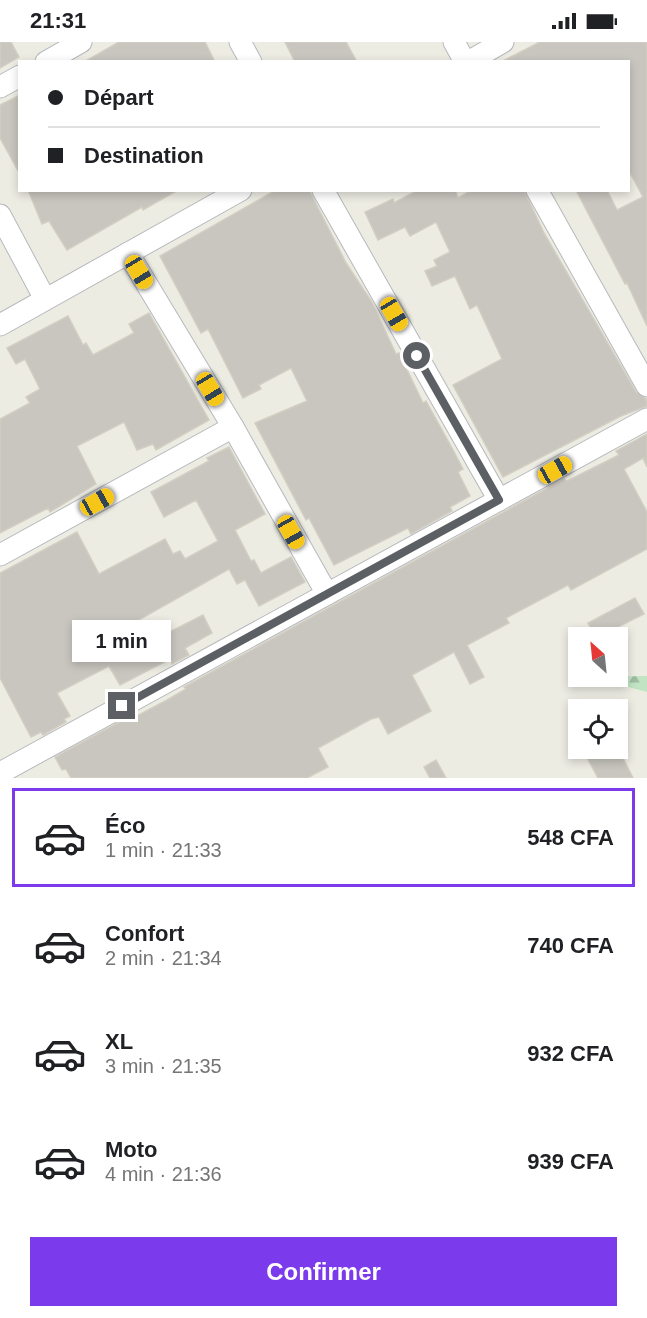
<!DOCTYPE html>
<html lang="fr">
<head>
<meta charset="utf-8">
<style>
	:root { --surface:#fff; --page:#f6f6f6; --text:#202124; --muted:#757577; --line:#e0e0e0; --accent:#7c3aed }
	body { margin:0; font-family:Helvetica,sans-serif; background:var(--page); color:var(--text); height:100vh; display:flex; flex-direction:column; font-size:22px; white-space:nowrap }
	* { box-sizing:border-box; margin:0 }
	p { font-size:20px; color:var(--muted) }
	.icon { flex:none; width:33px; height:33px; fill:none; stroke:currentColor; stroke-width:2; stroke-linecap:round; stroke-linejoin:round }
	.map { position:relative; height:736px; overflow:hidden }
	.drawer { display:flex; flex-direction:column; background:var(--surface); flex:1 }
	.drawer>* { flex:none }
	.hud { position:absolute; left:18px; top:18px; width:612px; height:132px; border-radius:0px; box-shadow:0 3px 9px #0003; display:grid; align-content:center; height:132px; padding:0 30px; background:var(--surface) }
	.needle { width:39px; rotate:333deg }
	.buttons { position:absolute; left:568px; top:585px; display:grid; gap:12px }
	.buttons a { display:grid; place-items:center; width:60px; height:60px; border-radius:0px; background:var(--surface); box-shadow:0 3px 9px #0003; font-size:30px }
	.end { position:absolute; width:27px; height:27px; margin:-14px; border:8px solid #5c5f63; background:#fff; box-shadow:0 0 0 3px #fff }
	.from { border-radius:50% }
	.bubble { position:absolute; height:42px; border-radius:0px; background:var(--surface); box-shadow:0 3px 9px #0003; font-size:20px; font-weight:800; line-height:42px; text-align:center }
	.car { position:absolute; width:18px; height:36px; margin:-18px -9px; border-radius:8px; box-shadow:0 0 4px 2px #0007; background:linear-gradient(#f5c518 24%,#345 0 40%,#f5c518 0 76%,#345 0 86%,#f5c518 0) }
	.hud b { display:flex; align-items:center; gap:21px; height:57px; font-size:22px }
	.hud b+b { border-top:2px solid var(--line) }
	.hud i { width:15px; height:15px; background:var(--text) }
	ul { padding:10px 0 0; list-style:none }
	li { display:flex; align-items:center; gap:18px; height:99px; margin:0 12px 9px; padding:0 18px; border:3px solid transparent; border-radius:0px }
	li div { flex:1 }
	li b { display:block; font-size:22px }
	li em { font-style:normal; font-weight:800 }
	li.selected { border-color:var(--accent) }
	li>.icon { width:54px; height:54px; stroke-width:1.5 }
	.cta { display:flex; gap:12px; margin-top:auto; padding:12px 30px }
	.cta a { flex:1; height:69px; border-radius:0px; background:var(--accent); color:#fff; font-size:24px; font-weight:800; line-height:69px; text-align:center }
	.status { display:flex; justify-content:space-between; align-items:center; height:42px; padding:0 30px; background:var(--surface); direction:ltr }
	.status svg { height:16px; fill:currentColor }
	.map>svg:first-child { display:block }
	.forest { fill:url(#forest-firs) }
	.building { fill:#c9c6c0; stroke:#d2cec2; stroke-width:1.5 }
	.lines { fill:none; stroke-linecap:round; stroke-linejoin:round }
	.minor-casing { stroke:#b6b9bd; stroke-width:23 }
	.minor { stroke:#fff; stroke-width:21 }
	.route { stroke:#5c5f63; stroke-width:8 }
</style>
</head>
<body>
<div class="status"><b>21:31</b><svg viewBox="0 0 49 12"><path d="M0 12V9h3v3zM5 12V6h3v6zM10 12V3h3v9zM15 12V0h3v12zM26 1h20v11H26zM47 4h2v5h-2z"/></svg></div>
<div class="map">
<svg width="647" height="736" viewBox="0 0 647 736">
	<defs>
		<pattern id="forest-firs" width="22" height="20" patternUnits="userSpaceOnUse" patternTransform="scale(1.5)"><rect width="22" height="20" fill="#c1e4c3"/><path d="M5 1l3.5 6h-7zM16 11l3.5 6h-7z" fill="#a0bca2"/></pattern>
	</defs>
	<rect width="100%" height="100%" fill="#edece3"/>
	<path class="forest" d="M647 634V650L590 635Z"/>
	<g class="building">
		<path d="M0 0H11L19 15 0 26Z"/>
		<path d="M119 0H205L215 20H84Z"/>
		<path d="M285 0H346L357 20H295Z"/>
		<path d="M540 0H647V284L627 241 625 242 576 148H607L617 168 643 155 628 127V20H501Z"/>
		<path d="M20 53V132L0 96V63Z"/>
		<path d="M28 148H178L143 168 142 165 67 208 49 179 42 182Z"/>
		<path d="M276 148H309L346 221 372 260 396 312 399 311 423 361 426 359 452 406 463 427 458 430 470 454 450 465 452 469 411 492 408 486 334 523 309 476 306 478 255 381 307 359 291 326 259 343 261 347 243 356 208 287 201 291 160 214Z"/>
		<path d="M418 148H455L458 156 472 148H524L544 191 636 350 646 357 647 364 621 374 503 435 453 343 502 317 477 263 470 267 455 234 432 244 425 229 437 224 434 218 450 210 436 180 410 194 405 185 378 198 365 170 393 157 394 161Z"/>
		<path d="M149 271 209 378 156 408 153 402 137 408 124 380 77 404 96 442 50 470 48 466 0 491V377L30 361 26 355 40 347 25 317 16 322 7 306 68 274 83 303 86 301 93 313 134 291 129 282Z"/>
		<path d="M647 392V425L643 416 624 427 647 470V507L571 548 568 543 506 576 509 581 467 603 484 635 470 642 454 610 412 633 431 669 388 692 379 675 371 677 318 706 328 725 307 736H71L66 727 62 728 55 715 134 672 135 675 167 658 186 647 184 645 564 437 567 439 619 413 616 409Z"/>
		<path d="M229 405 265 472 235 488 251 519 254 518 261 531 291 515 305 540 259 564 245 538 237 542 229 527 119 589 130 610 203 573 212 591 185 606 189 613 172 622 170 617 120 643 109 624 57 651 70 674 64 677 66 680 43 693 41 690 31 695 0 636V531L77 490 99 532 165 497 173 512 180 509 185 517 218 499 196 458 164 475 151 450 209 419 207 416Z"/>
		<path d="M635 556 644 572 596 596 588 581Z"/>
		<path d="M582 706H618L633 736H598Z"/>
		<path d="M436 718 446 736H430L424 725Z"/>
	</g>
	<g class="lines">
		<defs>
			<g id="minor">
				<path d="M240 0 251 20"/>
				<path d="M454 0 465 20"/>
				<path d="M46 20 81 0"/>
				<path d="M468 20 503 0"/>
				<path d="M0 45 20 34"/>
				<path d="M323 148 499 458"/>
				<path d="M537 148 647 344"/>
				<path d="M0 173 45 257"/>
				<path d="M128 211 233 385 327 552"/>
				<path d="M0 283 241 148"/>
				<path d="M0 513 233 385"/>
				<path d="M0 731 647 377"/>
			</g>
		</defs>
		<use href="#minor" class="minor-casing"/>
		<use href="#minor" class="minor"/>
	</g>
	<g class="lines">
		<path class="route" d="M122 664 499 458 417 314"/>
	</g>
</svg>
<div class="buttons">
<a><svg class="needle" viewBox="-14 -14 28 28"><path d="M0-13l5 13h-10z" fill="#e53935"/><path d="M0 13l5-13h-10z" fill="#757577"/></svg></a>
<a><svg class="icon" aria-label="locate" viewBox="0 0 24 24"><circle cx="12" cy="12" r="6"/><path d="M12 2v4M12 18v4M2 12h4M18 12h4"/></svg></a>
</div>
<i class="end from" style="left:417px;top:314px"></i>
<i class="end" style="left:122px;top:664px"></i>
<div class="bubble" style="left:72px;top:578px;width:99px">1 min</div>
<i class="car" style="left:139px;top:230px;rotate:149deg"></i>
<i class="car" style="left:394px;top:272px;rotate:150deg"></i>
<i class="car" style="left:210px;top:347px;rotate:149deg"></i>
<i class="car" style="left:555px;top:428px;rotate:61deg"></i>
<i class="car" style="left:97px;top:460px;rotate:61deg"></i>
<i class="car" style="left:291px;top:490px;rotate:151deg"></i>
<div class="hud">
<b><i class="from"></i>Départ</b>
<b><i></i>Destination</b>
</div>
</div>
<section class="drawer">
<ul>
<li class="selected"><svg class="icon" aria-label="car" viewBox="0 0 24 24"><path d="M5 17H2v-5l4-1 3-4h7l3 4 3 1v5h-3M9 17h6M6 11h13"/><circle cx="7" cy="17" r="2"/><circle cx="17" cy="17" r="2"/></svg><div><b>Éco</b><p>1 min · 21:33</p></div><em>548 CFA</em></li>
<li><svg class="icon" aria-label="car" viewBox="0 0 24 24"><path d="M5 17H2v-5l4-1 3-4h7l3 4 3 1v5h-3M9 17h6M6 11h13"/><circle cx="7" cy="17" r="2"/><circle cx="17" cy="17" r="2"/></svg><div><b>Confort</b><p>2 min · 21:34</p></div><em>740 CFA</em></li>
<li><svg class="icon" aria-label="car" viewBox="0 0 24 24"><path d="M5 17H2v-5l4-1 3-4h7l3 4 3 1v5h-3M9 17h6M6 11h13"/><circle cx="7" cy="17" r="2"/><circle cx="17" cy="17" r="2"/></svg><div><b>XL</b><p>3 min · 21:35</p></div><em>932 CFA</em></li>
<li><svg class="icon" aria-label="car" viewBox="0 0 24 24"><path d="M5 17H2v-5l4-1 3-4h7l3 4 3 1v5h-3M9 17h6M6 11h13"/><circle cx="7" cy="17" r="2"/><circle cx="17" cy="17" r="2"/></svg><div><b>Moto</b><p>4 min · 21:36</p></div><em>939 CFA</em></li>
</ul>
<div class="cta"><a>Confirmer</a></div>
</section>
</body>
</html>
